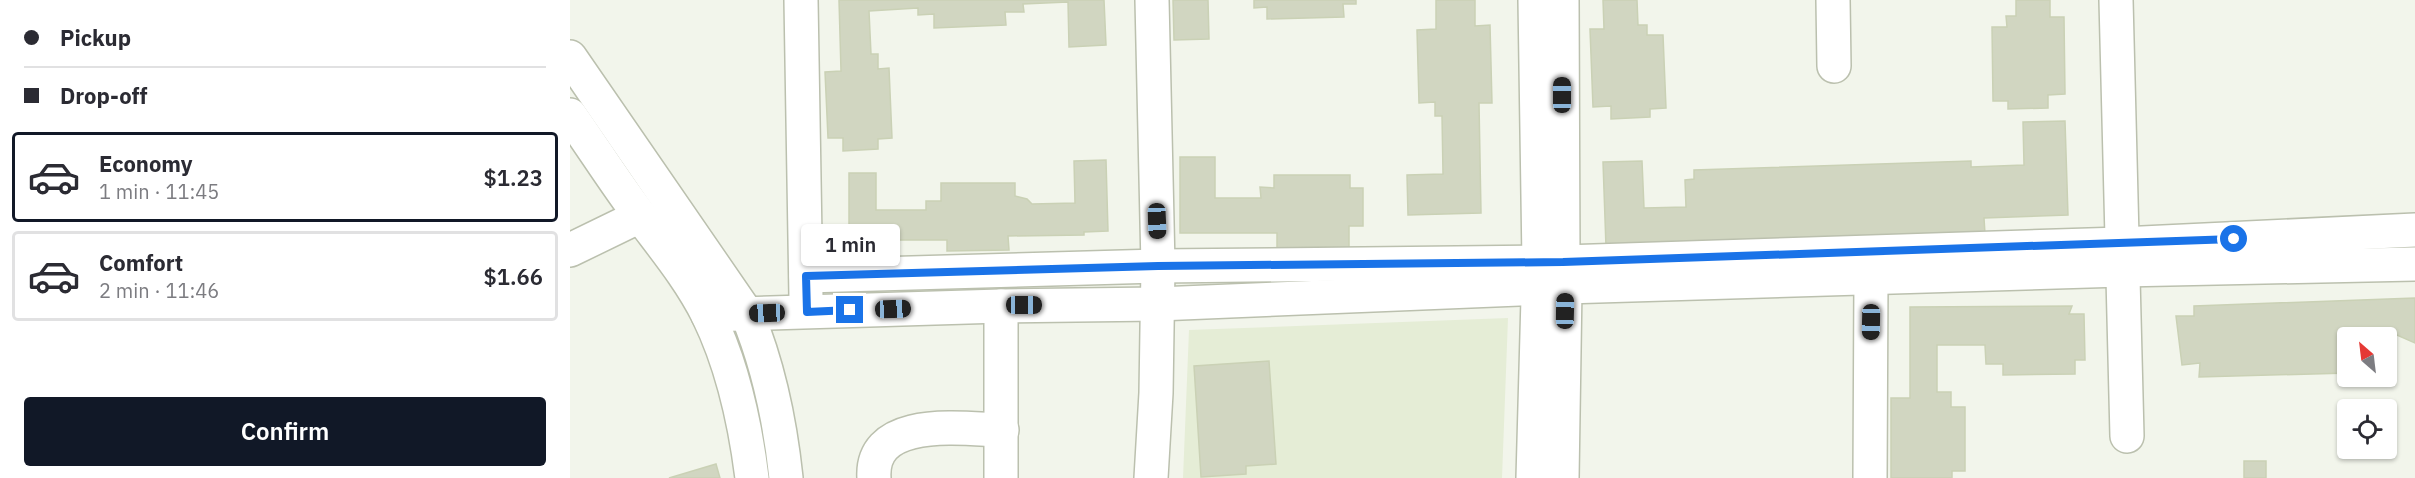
<!DOCTYPE html>
<html lang="en">
<head>
<meta charset="utf-8">
<style>
	:root { --surface:#fff; --page:#f7f7f7; --text:#2b2b33; --muted:#7c7c81; --line:#e1e1e2; --accent:#111827 }
	body { margin:0; font-family:"IBM Plex Sans",sans-serif; background:var(--page); color:var(--text); height:100vh; display:flex; flex-direction:column; font-size:22px; white-space:nowrap }
	* { box-sizing:border-box; margin:0 }
	p { font-size:20px; color:var(--muted) }
	.icon { flex:none; width:33px; height:33px; fill:none; stroke:currentColor; stroke-width:2; stroke-linecap:round; stroke-linejoin:round }
	.map { position:relative; flex:1; overflow:hidden }
	.drawer { display:flex; flex-direction:column; background:var(--surface); width:570px }
	.drawer>* { flex:none }
	.banner { display:grid; align-content:center; height:132px; padding:0 24px; background:var(--surface) }
	.needle { width:39px; rotate:332deg }
	.buttons { position:absolute; left:1767px; top:327px; display:grid; gap:12px }
	.buttons a { display:grid; place-items:center; width:60px; height:60px; border-radius:6px; background:var(--surface); box-shadow:0 2px 4px #0004; font-size:30px }
	.end { position:absolute; width:27px; height:27px; margin:-14px; border:8px solid #1a73e8; background:#fff; box-shadow:0 0 0 3px #fff }
	.from { border-radius:50% }
	.bubble { position:absolute; height:42px; border-radius:6px; background:var(--surface); box-shadow:0 2px 4px #0004; font-size:20px; font-weight:600; line-height:42px; text-align:center }
	.car { position:absolute; width:18px; height:36px; margin:-18px -9px; border-radius:8px; box-shadow:0 0 4px 2px #0007; background:linear-gradient(#222 24%,#8ab4d8 0 40%,#222 0 76%,#8ab4d8 0 86%,#222 0) }
	.banner b { display:flex; align-items:center; gap:21px; height:57px; font-size:22px }
	.banner b+b { border-top:2px solid var(--line) }
	.banner i { width:15px; height:15px; background:var(--text) }
	ul { padding:0; list-style:none }
	li { display:flex; align-items:center; gap:18px; height:90px; margin:0 12px 9px; padding:0 12px; border:3px solid var(--line); border-radius:6px }
	li div { flex:1 }
	li b { display:block; font-size:22px }
	li em { font-style:normal; font-weight:600 }
	li.current { border-color:var(--accent) }
	li>.icon { width:54px; height:54px; stroke-width:1.5 }
	.button { display:flex; gap:12px; margin-top:auto; padding:12px 24px }
	.button a { flex:1; height:69px; border-radius:6px; background:var(--accent); color:#fff; font-size:24px; font-weight:600; line-height:69px; text-align:center }
	main { display:flex; flex:1; min-height:0 }
	.map>svg:first-child { display:block }
	.education { fill:#e5edd6 }
	.building { fill:#d1d6c1; stroke:#cad1b5; stroke-width:1.5 }
	.lines { fill:none; stroke-linecap:round; stroke-linejoin:round }
	.minor-casing { stroke:#bbc0ae; stroke-width:36 }
	.minor { stroke:#fff; stroke-width:33 }
	.route { stroke:#1a73e8; stroke-width:8 }
</style>
</head>
<body>
<main>
<section class="drawer">
<div class="banner">
<b><i class="from"></i>Pickup</b>
<b><i></i>Drop-off</b>
</div>
<ul>
<li class="current"><svg class="icon" aria-label="car" viewBox="0 0 24 24"><path d="M5 17H2v-5l4-1 3-4h7l3 4 3 1v5h-3M9 17h6M6 11h13"/><circle cx="7" cy="17" r="2"/><circle cx="17" cy="17" r="2"/></svg><div><b>Economy</b><p>1 min · 11:45</p></div><em>$1.23</em></li>
<li><svg class="icon" aria-label="car" viewBox="0 0 24 24"><path d="M5 17H2v-5l4-1 3-4h7l3 4 3 1v5h-3M9 17h6M6 11h13"/><circle cx="7" cy="17" r="2"/><circle cx="17" cy="17" r="2"/></svg><div><b>Comfort</b><p>2 min · 11:46</p></div><em>$1.66</em></li>
</ul>
<div class="button"><a>Confirm</a></div>
</section>
<div class="map">
<svg width="1845" height="478" viewBox="0 0 1845 478">
	<rect width="100%" height="100%" fill="#f2f5eb"/>
	<path class="education" d="M938 318 932 478H613L619 330Z"/>
	<g class="building">
		<path d="M269 0H534L536 45 499 47 498 2 453 4 454 12H435L436 25 364 28V14L348 15V8L299 11 301 54H308V69L319 68 322 138 308 139V149L273 151V138H258L255 72 271 71Z"/>
		<path d="M603 0H638L639 39 604 40Z"/>
		<path d="M684 0H786V4H773L774 17 697 19V7L684 8Z"/>
		<path d="M866 0H905V26L920 25 922 103H909L911 213 838 215 837 175 873 174 872 116H865V102L849 103 847 30 866 29Z"/>
		<path d="M1033 0H1067L1068 25H1077V35H1093L1096 108 1080 109V117L1041 119V106L1023 107 1020 29H1034Z"/>
		<path d="M1446 0H1480V17H1494L1495 94 1478 95V108L1438 109V101H1423L1422 27H1437L1436 16H1446Z"/>
		<path d="M1495 121 1498 215 1414 218 1415 234 1036 247 1033 162 1072 161 1074 208 1116 207 1115 180 1124 179V170L1401 161V167L1454 165 1453 122Z"/>
		<path d="M610 157H645V198H691L690 187 704 188V175H780V188H793V226H779V247L707 248V233H610Z"/>
		<path d="M536 160 538 231 514 232V235L438 236 439 250 377 251V240H279V173H306V210H356V201H371V183H445V196L457 199 462 204 505 203 504 161Z"/>
		<path d="M1845 298V343L1827 335 1817 336 1816 359V338H1778V373L1629 377 1630 363 1612 365 1606 316H1624V306Z"/>
		<path d="M1502 306 1499 314H1514L1515 360H1505V374L1433 375V364H1416L1415 345H1367V392H1381V407H1395V471H1382V478H1321V398H1340V307Z"/>
		<path d="M699 361 706 464 676 466V474L631 477 624 366Z"/>
		<rect x="1674" y="461" width="22" height="17"/>
		<path d="M146 464 150 478H99Z"/>
	</g>
	<g class="lines">
		<defs>
			<g id="minor">
				<path d="M231 0 236 298"/>
				<path d="M1263 0 1264 66"/>
				<path d="M1546 0 1557 436"/>
				<path d="M0 57 177 314C199 367 210 421 216 478"/>
				<path d="M0 115C24 149 46 184 71 217 95 249 120 279 138 315 163 366 175 422 182 478"/>
				<path d="M0 250 70 216"/>
				<path d="M236 276 588 266 993 262 1551 244 1845 230"/>
				<path d="M138 315 431 306 588 304 995 287 1552 270 1845 264"/>
				<path d="M304 478C300 415 393 429 432 430"/>
				<path d="M431 478V306"/>
				<path d="M581 478 586 393 588 266 582 0"/>
				<path d="M963 478 969 262 965 0"/>
				<path d="M992 478 995 287 993 262 992 0"/>
				<path d="M1300 478 1301 278"/>
			</g>
		</defs>
		<use href="#minor" class="minor-casing"/>
		<use href="#minor" class="minor"/>
	</g>
	<g class="lines">
		<path class="route" d="M280 310 237 312 236 276 588 266 993 262 1664 239"/>
	</g>
</svg>
<div class="buttons">
<a><svg class="needle" viewBox="-14 -14 28 28"><path d="M0-13l5 13h-10z" fill="#e53935"/><path d="M0 13l5-13h-10z" fill="#7c7c81"/></svg></a>
<a><svg class="icon" aria-label="locate" viewBox="0 0 24 24"><circle cx="12" cy="12" r="6"/><path d="M12 2v4M12 18v4M2 12h4M18 12h4"/></svg></a>
</div>
<i class="end from" style="left:1664px;top:239px"></i>
<i class="end" style="left:280px;top:310px"></i>
<div class="bubble" style="left:231px;top:224px;width:99px">1 min</div>
<i class="car" style="left:992px;top:95px;rotate:0deg"></i>
<i class="car" style="left:587px;top:221px;rotate:178deg"></i>
<i class="car" style="left:454px;top:305px;rotate:90deg"></i>
<i class="car" style="left:323px;top:309px;rotate:88deg"></i>
<i class="car" style="left:995px;top:311px;rotate:1deg"></i>
<i class="car" style="left:197px;top:313px;rotate:268deg"></i>
<i class="car" style="left:1301px;top:322px;rotate:181deg"></i>
</div>
</main>
</body>
</html>
